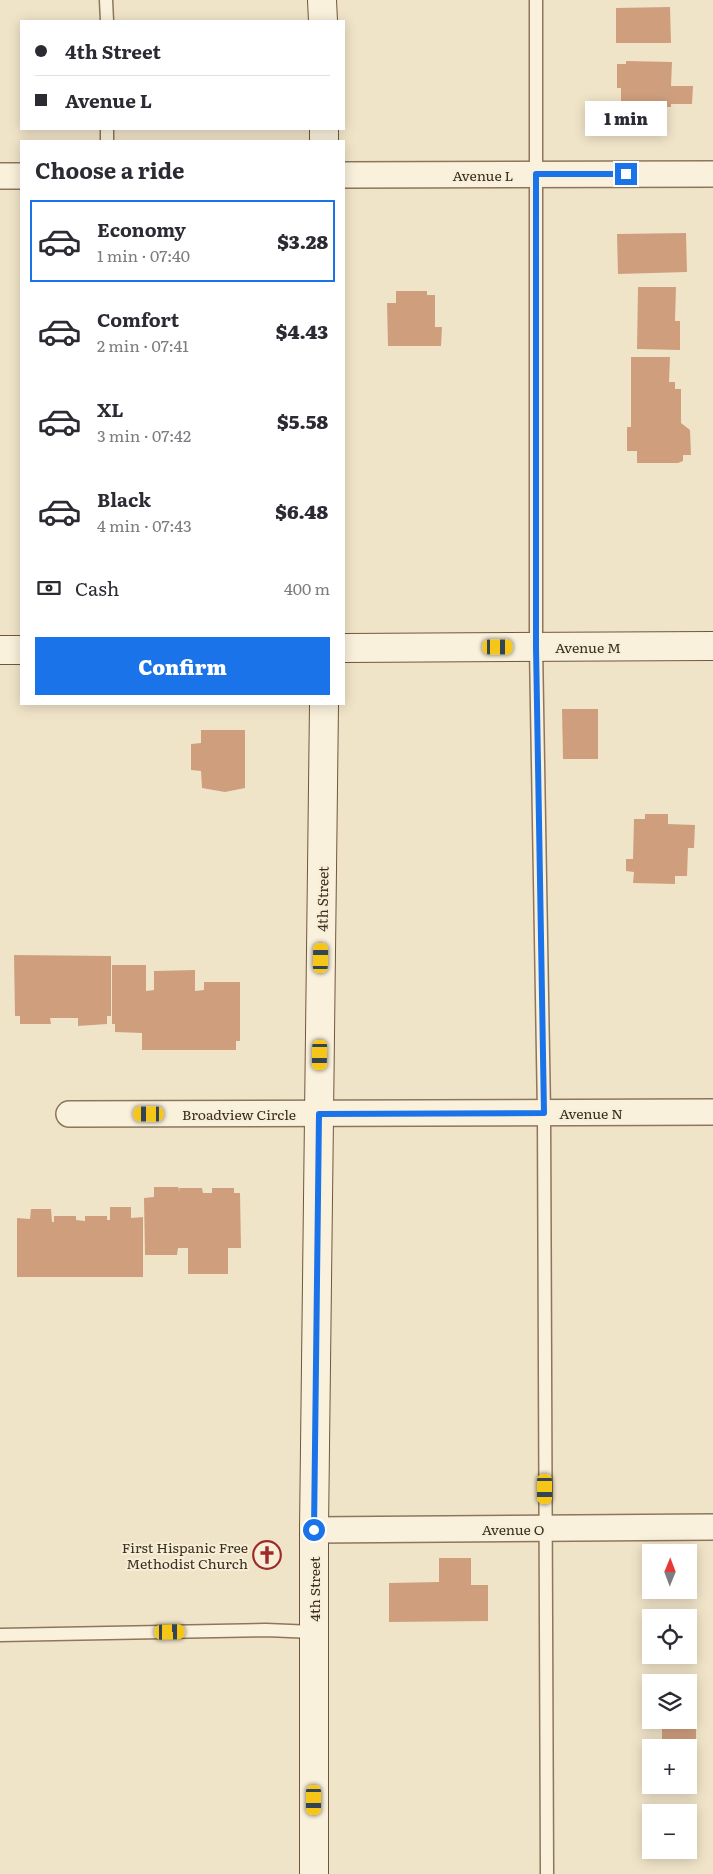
<!DOCTYPE html>
<html lang="en">
<head>
<meta charset="utf-8">
<style>
	:root { --surface:#fff; --page:#f7f7f7; --text:#2b2b33; --muted:#7c7c81; --line:#e1e1e2; --accent:#1a73e8 }
	body { margin:0; font-family:Literata,serif; background:var(--page); color:var(--text); height:100vh; display:flex; flex-direction:column; font-size:19px; white-space:nowrap }
	* { box-sizing:border-box; margin:0 }
	p { font-size:16px; color:var(--muted) }
	.icon { flex:none; width:28px; height:28px; fill:none; stroke:currentColor; stroke-width:2; stroke-linecap:round; stroke-linejoin:round }
	.map { position:relative; flex:1; overflow:hidden }
	.sheet { position:absolute; left:20px; top:140px; width:325px; height:565px; display:flex; flex-direction:column; background:var(--surface); border-radius:0px; box-shadow:0 2px 12px #0003 }
	.sheet>* { flex:none }
	.guide { position:absolute; left:20px; top:20px; width:325px; height:110px; border-radius:0px; box-shadow:0 2px 12px #0003; display:grid; align-content:center; height:110px; padding:0 15px; background:var(--surface) }
	.needle { width:32px; rotate:1deg }
	.fabs { position:absolute; left:642px; top:1544px; display:grid; gap:10px }
	.fabs a { display:grid; place-items:center; width:55px; height:55px; border-radius:0px; background:var(--surface); box-shadow:0 2px 12px #0003; font-size:25px }
	.end { position:absolute; width:22px; height:22px; margin:-11px; border:6px solid #1a73e8; background:#fff; box-shadow:0 0 0 2px #fff }
	.from { border-radius:50% }
	.bubble { position:absolute; height:35px; border-radius:0px; background:var(--surface); box-shadow:0 2px 12px #0003; font-size:16px; font-weight:800; line-height:35px; text-align:center }
	.car { position:absolute; width:15px; height:30px; margin:-15px -8px; border-radius:6px; box-shadow:0 0 4px 1px #0007; background:linear-gradient(#f5c518 24%,#345 0 40%,#f5c518 0 76%,#345 0 86%,#f5c518 0) }
	.guide b { display:flex; align-items:center; gap:18px; height:48px; font-size:19px }
	.guide b+b { border-top:1px solid var(--line) }
	.guide i { width:12px; height:12px; background:var(--text) }
	ul { padding:0; list-style:none }
	li { display:flex; align-items:center; gap:15px; height:82px; margin:0 10px 8px; padding:0 5px; border:2px solid transparent; border-radius:0px }
	li div { flex:1 }
	li b { display:block; font-size:19px }
	li em { font-style:normal; font-weight:800 }
	li.active { border-color:var(--accent) }
	li>.icon { width:45px; height:45px; stroke-width:1.5 }
	h2 { padding:0 15px; font-size:22px; line-height:60px }
	.pay { display:flex; align-items:center; gap:12px; height:55px; padding:0 15px; font-size:19px }
	.pay p { margin-inline-start:auto }
	.cta { display:flex; gap:10px; margin-top:auto; padding:10px 15px }
	.cta a { flex:1; height:58px; border-radius:0px; background:var(--accent); color:#fff; font-size:20px; font-weight:800; line-height:58px; text-align:center }
	.map>svg:first-child { display:block }
	.building { fill:#cf9f7d }
	.lines { fill:none; stroke-linecap:round; stroke-linejoin:round }
	.lane-casing { stroke:#8d765c; stroke-width:15 }
	.street-casing { stroke:#8d765c; stroke-width:28 }
	.secondary-casing { stroke:#6f573f; stroke-width:30 }
	.lane { stroke:#faf1dc; stroke-width:12 }
	.street { stroke:#faf1dc; stroke-width:25 }
	.secondary { stroke:#faf1dc; stroke-width:28 }
	.route { stroke:#1a73e8; stroke-width:6 }
	.labels { text-anchor:middle; dominant-baseline:central; stroke-width:4; stroke-linejoin:round; paint-order:stroke }
	.street-label { font-size:14px; fill:#3d2e20; stroke:#f7eed8 }
	.poi-label { font-size:14px; fill:#3d2e20; stroke:#f7eed8; text-anchor:end }
</style>
</head>
<body>
<div class="map">
<svg width="713" height="1874" viewBox="0 0 713 1874">
	<rect width="100%" height="100%" fill="#f0e4c8"/>
	<g class="building">
		<path d="M670 7 671 43H616V8Z"/>
		<path d="M626 61 672 62 671 86H693L692 104H671V107L621 106V88H617V64H626Z"/>
		<path d="M686 233 687 272 618 274 617 234Z"/>
		<path d="M638 287H676L675 321H680V350L637 349Z"/>
		<path d="M396 291H427V295H435V327H442L441 346H388L387 303H396Z"/>
		<path d="M631 357H670L669 382H675V389H681V423L690 430 691 455H683V461L678 463H637V451H627V427H631Z"/>
		<path d="M562 709H598V759H563Z"/>
		<path d="M201 730H245V788L225 792 202 788 201 771 191 770V744L201 743Z"/>
		<path d="M645 814H668V824L695 825 694 848H688L687 876H675V884L633 883 634 872 626 871V859H633L634 819H645Z"/>
		<path d="M14 955 111 956V1016H107V1024L78 1026V1018H50L51 1024H20V1016H15Z"/>
		<path d="M112 965H146V991L154 990V971L195 970V991L204 990V982H240V1041H236V1050H142V1033L115 1032V1024H112Z"/>
		<path d="M154 1187H178L180 1192 179 1188H202L203 1193H212V1188H234V1193H240L241 1248H228V1274H188V1248H178L177 1255H145L144 1198 154 1197Z"/>
		<path d="M110 1207H131V1218L143 1217V1277H17V1218L30 1219 31 1209H51L52 1222H54V1216H76V1220L85 1221V1216H107V1220H110Z"/>
		<path d="M439 1558H471V1585H488V1621L389 1622V1583L439 1582Z"/>
		<path d="M689 1699H696V1740H662V1720H689Z"/>
	</g>
	<g class="lines">
		<defs>
			<g id="lane">
				<path d="M106 0 107 21"/>
				<path d="M536 0V647L544 1113 547 1874"/>
				<path d="M107 129V141"/>
				<path d="M0 1635 266 1630 314 1632"/>
			</g>
			<g id="street">
				<path d="M344 175 713 174"/>
				<path d="M0 176H21"/>
				<path d="M69 1114 713 1112"/>
				<path d="M314 1530 713 1527"/>
			</g>
			<g id="secondary">
				<path d="M322 0 323 21"/>
				<path d="M324 129V141"/>
				<path d="M344 648 713 646"/>
				<path d="M0 650H21"/>
				<path d="M314 1874V1530L324 704"/>
			</g>
		</defs>
		<use href="#lane" class="lane-casing"/>
		<use href="#street" class="street-casing"/>
		<use href="#secondary" class="secondary-casing"/>
		<use href="#lane" class="lane"/>
		<use href="#street" class="street"/>
		<use href="#secondary" class="secondary"/>
	</g>
	<g class="lines">
		<path class="route" d="M314 1530 319 1114 544 1113 536 647V174H626"/>
	</g>
	<defs>
		<symbol id="church-ring" viewBox="-11 -11 22 22"><circle r="9.5" fill="#f7eed8" stroke="#9e2a2b" stroke-width="1.5"/><path d="M-1.2-6h2.4v3.5h3.3v2.4h-3.3V6h-2.4V-.1h-3.3v-2.4h3.3Z" fill="#9e2a2b"/></symbol>
	</defs>
	<g fill-rule="evenodd">
		<use href="#church-ring" x="251" y="1539" width="32" height="32"/>
	</g>
	<g class="labels">
		<g class="street-label">
			<text x="483" y="175">Avenue L</text>
			<text x="588" y="647">Avenue M</text>
			<text transform="translate(322 899) rotate(-89)">4th Street</text>
			<text x="591" y="1113">Avenue N</text>
			<text x="239" y="1114">Broadview Circle</text>
			<text x="513" y="1529">Avenue O</text>
			<text transform="translate(314 1589) rotate(-90)">4th Street</text>
		</g>
		<g class="poi-label">
			<text x="248" y="1547">First Hispanic Free<tspan x="248" dy="16">Methodist Church</tspan></text>
		</g>
	</g>
</svg>
<div class="fabs">
<a><svg class="needle" viewBox="-14 -14 28 28"><path d="M0-13l5 13h-10z" fill="#e53935"/><path d="M0 13l5-13h-10z" fill="#7c7c81"/></svg></a>
<a><svg class="icon" aria-label="locate" viewBox="0 0 24 24"><circle cx="12" cy="12" r="6"/><path d="M12 2v4M12 18v4M2 12h4M18 12h4"/></svg></a>
<a><svg class="icon" aria-label="layers" viewBox="0 0 24 24"><path d="M12 4l9 5-9 5-9-5zM3 14l9 5 9-5"/></svg></a>
<a>+</a>
<a>−</a>
</div>
<i class="end from" style="left:314px;top:1530px"></i>
<i class="end" style="left:626px;top:174px"></i>
<div class="bubble" style="left:585px;top:101px;width:82px">1 min</div>
<i class="car" style="left:498px;top:647px;rotate:90deg"></i>
<i class="car" style="left:321px;top:958px;rotate:1deg"></i>
<i class="car" style="left:320px;top:1055px;rotate:181deg"></i>
<i class="car" style="left:149px;top:1114px;rotate:270deg"></i>
<i class="car" style="left:545px;top:1489px;rotate:180deg"></i>
<i class="car" style="left:170px;top:1632px;rotate:89deg"></i>
<i class="car" style="left:314px;top:1800px;rotate:180deg"></i>
<div class="guide">
<b><i class="from"></i>4th Street</b>
<b><i></i>Avenue L</b>
</div>
<section class="sheet">
<h2>Choose a ride</h2>
<ul>
<li class="active"><svg class="icon" aria-label="car" viewBox="0 0 24 24"><path d="M5 17H2v-5l4-1 3-4h7l3 4 3 1v5h-3M9 17h6M6 11h13"/><circle cx="7" cy="17" r="2"/><circle cx="17" cy="17" r="2"/></svg><div><b>Economy</b><p>1 min · 07:40</p></div><em>$3.28</em></li>
<li><svg class="icon" aria-label="car" viewBox="0 0 24 24"><path d="M5 17H2v-5l4-1 3-4h7l3 4 3 1v5h-3M9 17h6M6 11h13"/><circle cx="7" cy="17" r="2"/><circle cx="17" cy="17" r="2"/></svg><div><b>Comfort</b><p>2 min · 07:41</p></div><em>$4.43</em></li>
<li><svg class="icon" aria-label="car" viewBox="0 0 24 24"><path d="M5 17H2v-5l4-1 3-4h7l3 4 3 1v5h-3M9 17h6M6 11h13"/><circle cx="7" cy="17" r="2"/><circle cx="17" cy="17" r="2"/></svg><div><b>XL</b><p>3 min · 07:42</p></div><em>$5.58</em></li>
<li><svg class="icon" aria-label="car" viewBox="0 0 24 24"><path d="M5 17H2v-5l4-1 3-4h7l3 4 3 1v5h-3M9 17h6M6 11h13"/><circle cx="7" cy="17" r="2"/><circle cx="17" cy="17" r="2"/></svg><div><b>Black</b><p>4 min · 07:43</p></div><em>$6.48</em></li>
</ul>
<div class="pay"><svg class="icon" aria-label="cash" viewBox="0 0 24 24"><path d="M3 7h18v10H3z"/><circle cx="12" cy="12" r="2"/></svg>Cash<p>400 m</p></div>
<div class="cta"><a>Confirm</a></div>
</section>
</div>
</body>
</html>
